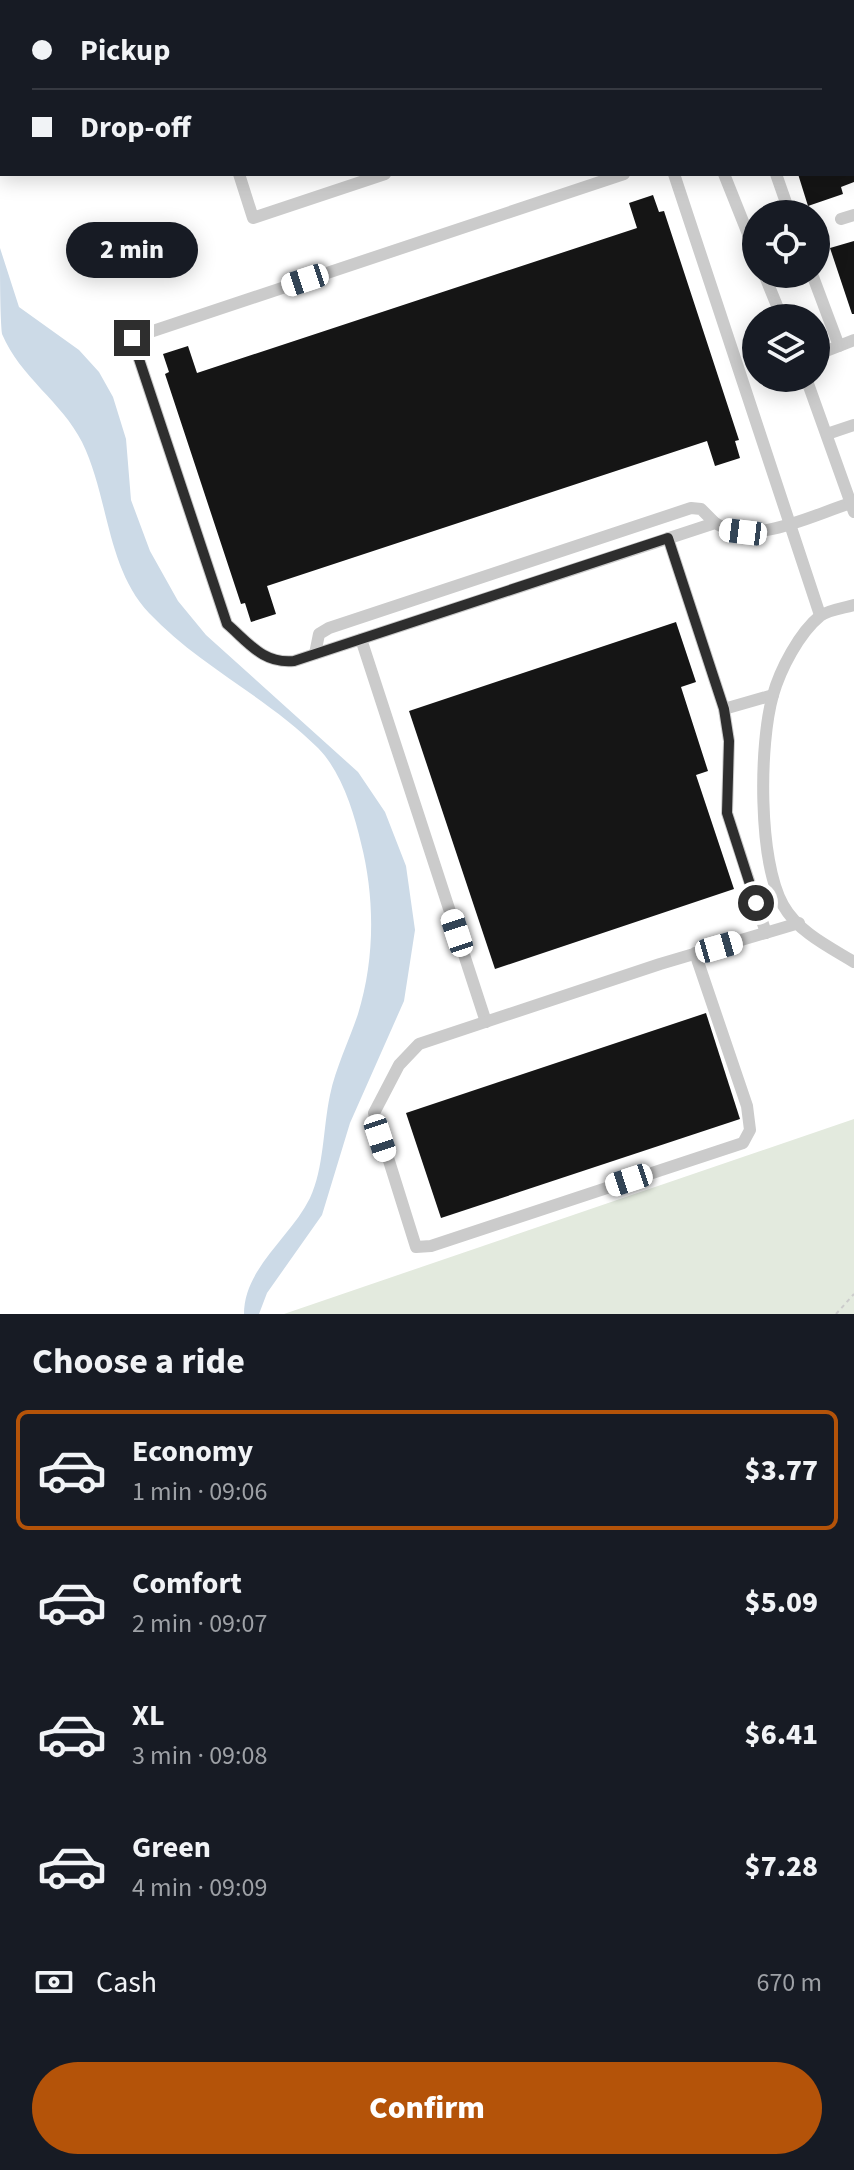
<!DOCTYPE html>
<html lang="en">
<head>
<meta charset="utf-8">
<style>
	:root { --surface:#171b24; --page:#242831; --text:#f1f3f6; --muted:#9ea1a6; --line:#363941; --accent:#b45309 }
	body { margin:0; font-family:"Source Sans 3",sans-serif; background:var(--page); color:var(--text); height:100vh; display:flex; flex-direction:column; font-size:30px; white-space:nowrap }
	* { box-sizing:border-box; margin:0 }
	p { font-size:26px; color:var(--muted) }
	.icon { flex:none; width:44px; height:44px; fill:none; stroke:currentColor; stroke-width:2; stroke-linecap:round; stroke-linejoin:round }
	.map { position:relative; height:1314px; overflow:hidden }
	.sheet { display:flex; flex-direction:column; background:var(--surface); flex:1 }
	.sheet>* { flex:none }
	.hud { position:absolute; left:0px; top:0px; width:854px; height:176px; box-shadow:0 4px 20px #0003; display:grid; align-content:center; height:176px; padding:0 32px; background:var(--surface) }
	.controls { position:absolute; left:742px; top:200px; display:grid; gap:16px }
	.controls a { display:grid; place-items:center; width:88px; height:88px; border-radius:50%; background:var(--surface); box-shadow:0 4px 20px #0003; font-size:40px }
	.end { position:absolute; width:36px; height:36px; margin:-18px; border:10px solid #2e2e2e; background:#fff; box-shadow:0 0 0 4px #fff }
	.from { border-radius:50% }
	.bubble { position:absolute; height:56px; border-radius:28px; background:var(--surface); box-shadow:0 4px 20px #0003; font-size:26px; font-weight:800; line-height:56px; text-align:center }
	.car { position:absolute; width:24px; height:48px; margin:-24px -12px; border-radius:10px; box-shadow:0 0 6px 2px #0007; background:linear-gradient(#fff 24%,#345 0 40%,#fff 0 76%,#345 0 86%,#fff 0) }
	.hud b { display:flex; align-items:center; gap:28px; height:76px; font-size:30px }
	.hud b+b { border-top:2px solid var(--line) }
	.hud i { width:20px; height:20px; background:var(--text) }
	ul { padding:0; list-style:none }
	li { display:flex; align-items:center; gap:24px; height:120px; margin:0 16px 12px; padding:0 16px; border:4px solid transparent; border-radius:12px }
	li div { flex:1 }
	li b { display:block; font-size:30px }
	li em { font-style:normal; font-weight:800 }
	li.selected { border-color:var(--accent) }
	li>.icon { width:72px; height:72px; stroke-width:1.5 }
	h2 { padding:0 32px; font-size:36px; line-height:96px }
	.pay { display:flex; align-items:center; gap:20px; height:88px; padding:0 32px; font-size:30px }
	.pay p { margin-inline-start:auto }
	.primary-button { display:flex; gap:16px; margin-top:auto; padding:16px 32px }
	.primary-button a { flex:1; height:92px; border-radius:48px; background:var(--accent); color:#fff; font-size:32px; font-weight:800; line-height:92px; text-align:center }
	.map>svg:first-child { display:block }
	.green { fill:#e3eade }
	.water { fill:#ccdae7 }
	.building { fill:#151515 }
	.lines { fill:none; stroke-linecap:round; stroke-linejoin:round }
	.path { stroke:#cbcbcb; stroke-width:2; stroke-dasharray:4 4; stroke-linecap:butt }
	.minor { stroke:#cbcbcb; stroke-width:12 }
	.route { stroke:#2e2e2e; stroke-width:10 }
</style>
</head>
<body>
<div class="map">
<svg width="854" height="1314" viewBox="0 0 854 1314">
	<rect width="100%" height="100%" fill="#fff"/>
	<path class="green" d="M854 1119V1314H284Z"/>
	<path class="water" d="M0 248 19 307 79 350 99 372 113 397 126 439 131 500 150 551 178 601 206 635 358 772 385 812 406 866 415 930 404 1001 350 1123 322 1215 267 1293 259 1314H244C244 1268 291 1237 310 1198 324 1168 323 1128 330 1095 336 1067 349 1041 358 1014 375 959 375 898 361 843 354 812 341 771 318 748 267 697 199 666 149 613 106 567 109 497 82 442 62 402 20 377 2 334 0 316 0 269 0 248Z"/>
	<g class="building">
		<path d="M798 174H854V182L841 187 843 194 808 206Z"/>
		<path d="M653 195 659 212 664 211 739 440 735 441 740 458 715 466 707 441 267 586 276 614 251 622 245 603 241 604 165 374 169 372 163 354 188 346 197 373 637 228 629 203Z"/>
		<path d="M854 241V314H852L830 248Z"/>
		<path d="M676 622 696 682 681 687 708 771 696 775 734 889 495 969 409 711Z"/>
		<path d="M706 1013 740 1119 441 1218 406 1113Z"/>
	</g>
	<g class="lines">
		<path class="path" d="M836 1314 854 1294"/>
		<g class="minor">
			<path d="M264 0 265 2"/>
			<path d="M598 0V2"/>
			<path d="M665 0 666 2"/>
			<path d="M717 0 718 2"/>
			<path d="M830 0 831 2"/>
			<path d="M347 2 354 0"/>
			<path d="M496 2 502 0"/>
			<path d="M852 100H854"/>
			<path d="M239 174 253 218 385 174"/>
			<path d="M624 174 132 338 227 624C249 643 263 664 294 661L715 523C753 547 812 515 851 503"/>
			<path d="M674 174 820 615"/>
			<path d="M724 174 756 254"/>
			<path d="M776 174 790 214"/>
			<path d="M841 219 854 215"/>
			<path d="M764 274 782 318"/>
			<path d="M812 274 839 346"/>
			<path d="M816 355 854 340"/>
			<path d="M806 378 854 512"/>
			<path d="M827 434 854 425"/>
			<path d="M668 538 724 709 773 695"/>
			<path d="M854 605C844 608 828 610 820 616 799 633 780 670 773 695 759 744 758 860 783 905 798 932 829 947 854 962"/>
			<path d="M361 639 486 1022"/>
			<path d="M315 654 319 634 329 628 691 508 701 509 715 523"/>
			<path d="M724 709 729 741 727 813 766 933"/>
			<path d="M695 953 747 1106 750 1130 743 1143 431 1246 416 1247 374 1113 399 1065 419 1044 660 964 799 923"/>
		</g>
	</g>
	<g class="lines">
		<path class="route" d="M132 338 227 624C249 643 263 664 294 661L668 538 724 709 729 741 727 813 756 903"/>
	</g>
</svg>
<div class="controls">
<a><svg class="icon" aria-label="locate" viewBox="0 0 24 24"><circle cx="12" cy="12" r="6"/><path d="M12 2v4M12 18v4M2 12h4M18 12h4"/></svg></a>
<a><svg class="icon" aria-label="layers" viewBox="0 0 24 24"><path d="M12 4l9 5-9 5-9-5zM3 14l9 5 9-5"/></svg></a>
</div>
<i class="end from" style="left:756px;top:903px"></i>
<i class="end" style="left:132px;top:338px"></i>
<div class="bubble" style="left:66px;top:222px;width:132px">2 min</div>
<i class="car" style="left:305px;top:280px;rotate:252deg"></i>
<i class="car" style="left:743px;top:532px;rotate:277deg"></i>
<i class="car" style="left:457px;top:933px;rotate:342deg"></i>
<i class="car" style="left:719px;top:947px;rotate:74deg"></i>
<i class="car" style="left:380px;top:1138px;rotate:162deg"></i>
<i class="car" style="left:629px;top:1180px;rotate:252deg"></i>
<div class="hud">
<b><i class="from"></i>Pickup</b>
<b><i></i>Drop-off</b>
</div>
</div>
<section class="sheet">
<h2>Choose a ride</h2>
<ul>
<li class="selected"><svg class="icon" aria-label="car" viewBox="0 0 24 24"><path d="M5 17H2v-5l4-1 3-4h7l3 4 3 1v5h-3M9 17h6M6 11h13"/><circle cx="7" cy="17" r="2"/><circle cx="17" cy="17" r="2"/></svg><div><b>Economy</b><p>1 min · 09:06</p></div><em>$3.77</em></li>
<li><svg class="icon" aria-label="car" viewBox="0 0 24 24"><path d="M5 17H2v-5l4-1 3-4h7l3 4 3 1v5h-3M9 17h6M6 11h13"/><circle cx="7" cy="17" r="2"/><circle cx="17" cy="17" r="2"/></svg><div><b>Comfort</b><p>2 min · 09:07</p></div><em>$5.09</em></li>
<li><svg class="icon" aria-label="car" viewBox="0 0 24 24"><path d="M5 17H2v-5l4-1 3-4h7l3 4 3 1v5h-3M9 17h6M6 11h13"/><circle cx="7" cy="17" r="2"/><circle cx="17" cy="17" r="2"/></svg><div><b>XL</b><p>3 min · 09:08</p></div><em>$6.41</em></li>
<li><svg class="icon" aria-label="car" viewBox="0 0 24 24"><path d="M5 17H2v-5l4-1 3-4h7l3 4 3 1v5h-3M9 17h6M6 11h13"/><circle cx="7" cy="17" r="2"/><circle cx="17" cy="17" r="2"/></svg><div><b>Green</b><p>4 min · 09:09</p></div><em>$7.28</em></li>
</ul>
<div class="pay"><svg class="icon" aria-label="cash" viewBox="0 0 24 24"><path d="M3 7h18v10H3z"/><circle cx="12" cy="12" r="2"/></svg>Cash<p>670 m</p></div>
<div class="primary-button"><a>Confirm</a></div>
</section>
</body>
</html>
